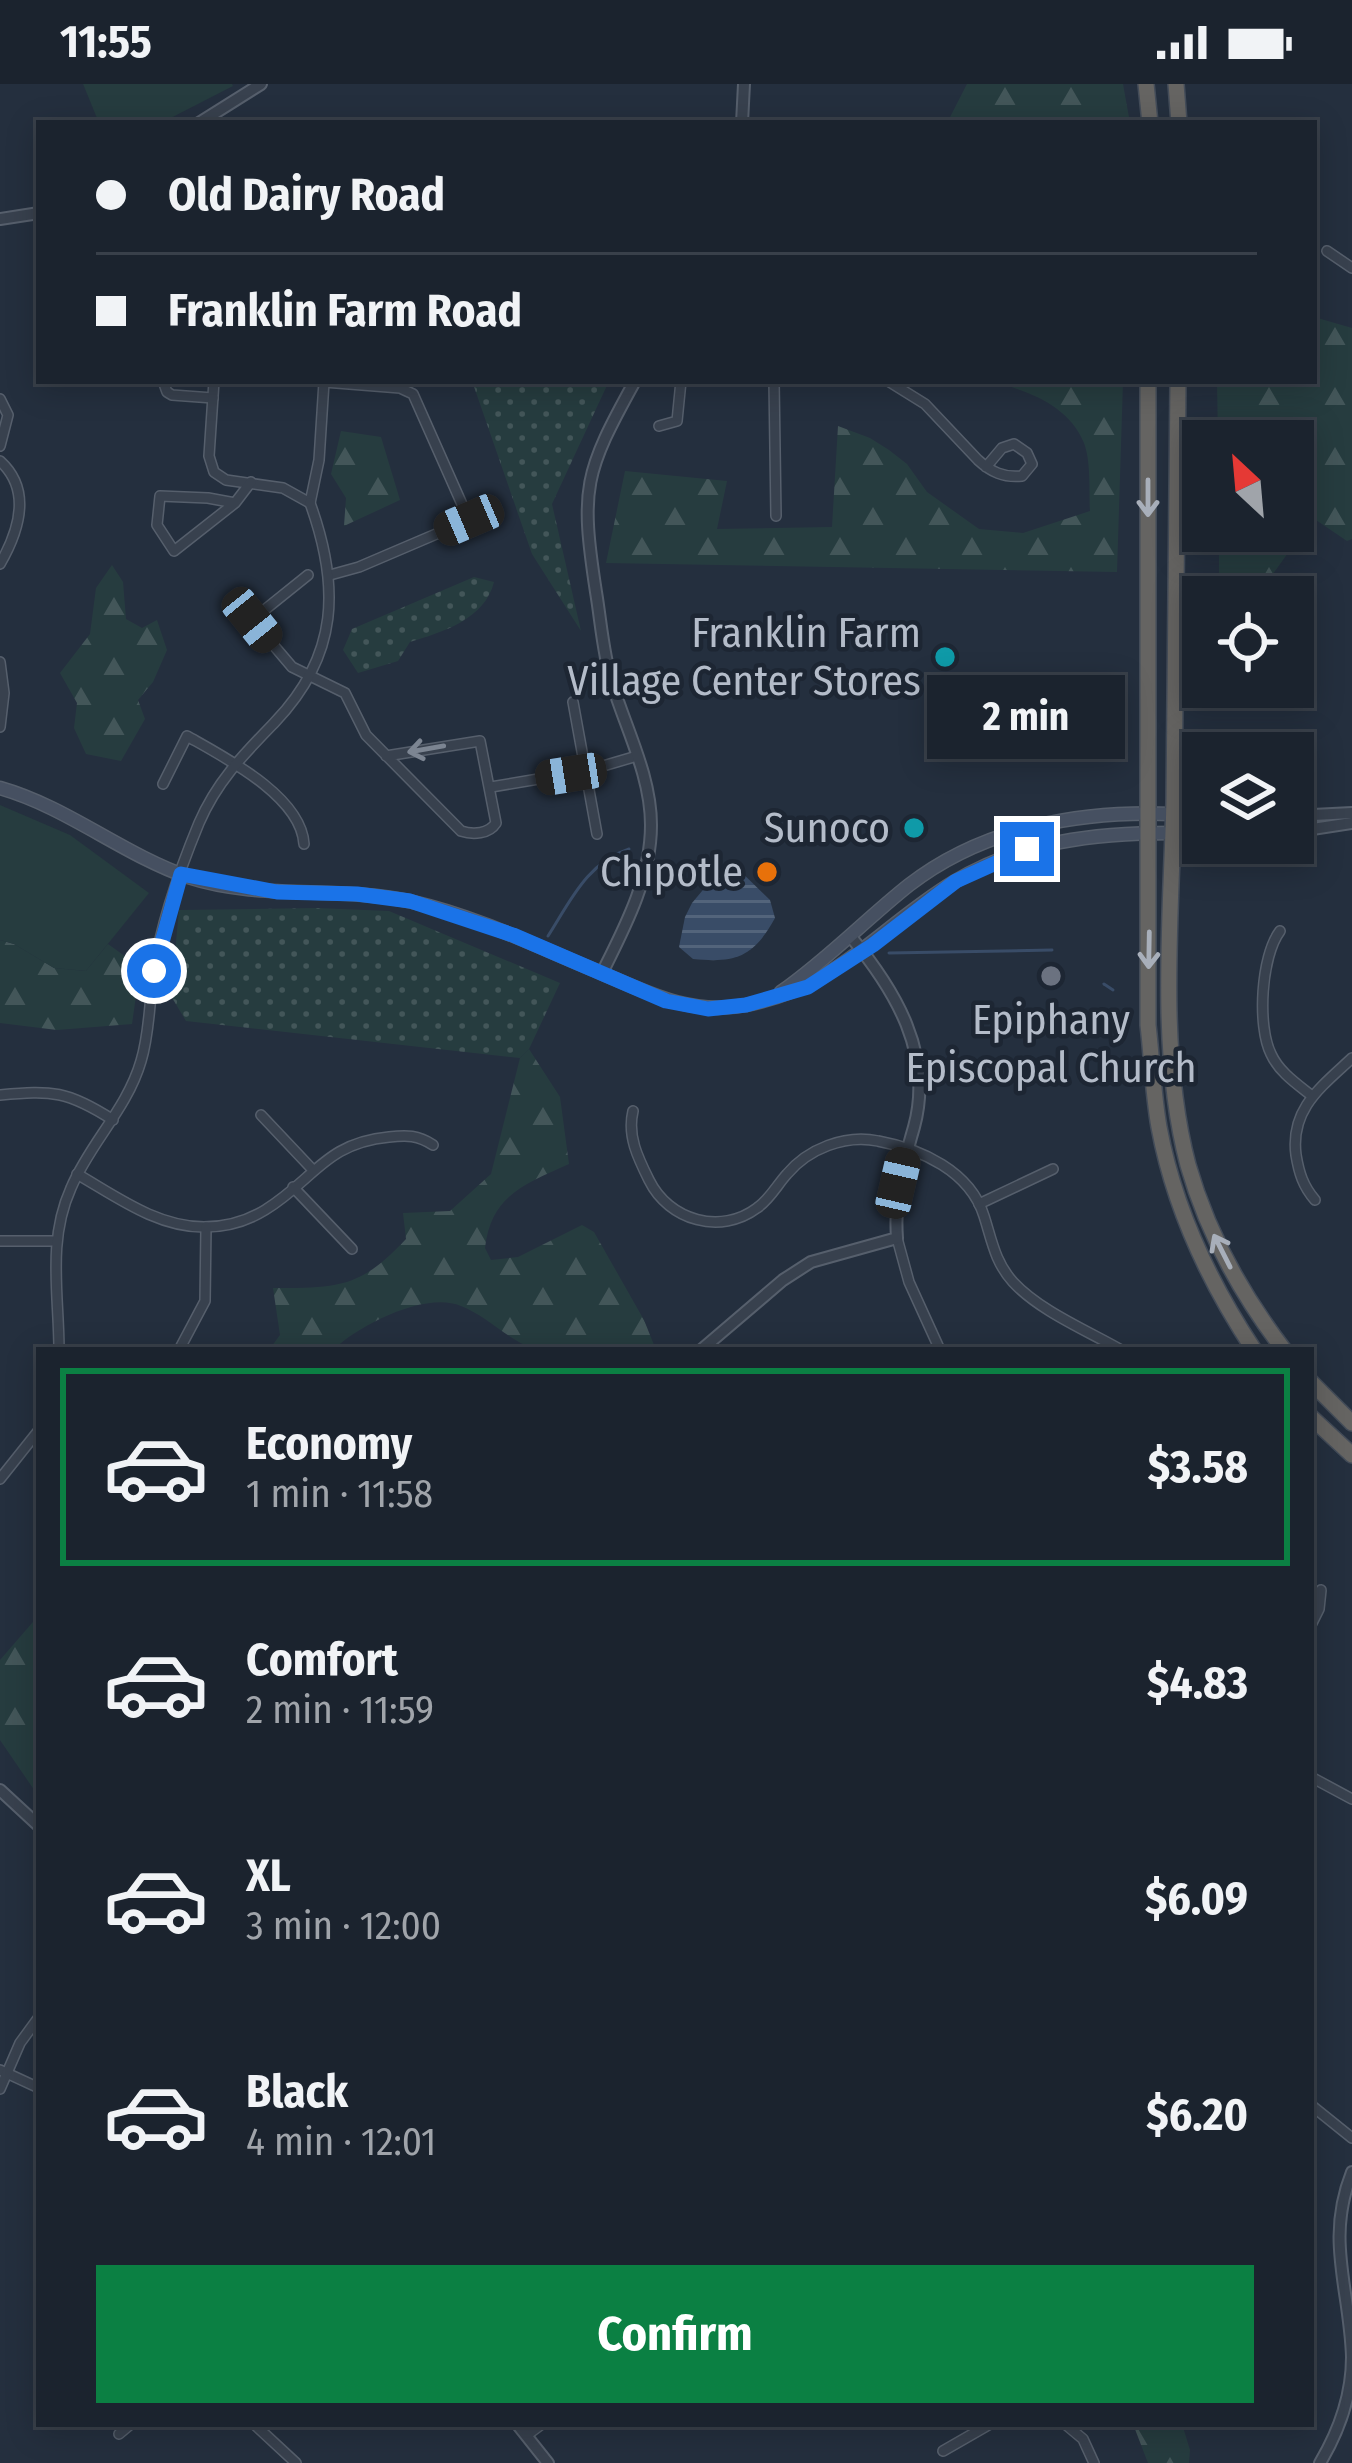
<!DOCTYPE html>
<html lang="en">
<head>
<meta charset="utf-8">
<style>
	:root { --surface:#1b232e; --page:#282f3a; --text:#f1f3f6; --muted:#a0a4aa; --line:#39404a; --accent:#0b8043 }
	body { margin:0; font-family:"Fira Sans Condensed",sans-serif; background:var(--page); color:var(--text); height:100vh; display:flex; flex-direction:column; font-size:45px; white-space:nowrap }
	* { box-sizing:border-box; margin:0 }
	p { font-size:39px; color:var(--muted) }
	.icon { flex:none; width:66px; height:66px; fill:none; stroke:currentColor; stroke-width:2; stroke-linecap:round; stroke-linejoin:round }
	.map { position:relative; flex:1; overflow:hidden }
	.sheet { position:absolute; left:36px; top:1263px; width:1278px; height:1080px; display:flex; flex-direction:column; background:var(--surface); border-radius:0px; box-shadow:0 6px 30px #0003,0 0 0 3px var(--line) }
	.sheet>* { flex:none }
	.hud { position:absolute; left:36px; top:36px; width:1281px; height:264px; border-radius:0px; box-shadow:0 6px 30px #0003,0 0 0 3px var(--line); display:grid; align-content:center; height:264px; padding:0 60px; background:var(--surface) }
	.needle { width:78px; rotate:334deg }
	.controls { position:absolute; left:1182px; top:336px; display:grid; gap:24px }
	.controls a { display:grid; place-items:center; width:132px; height:132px; border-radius:0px; background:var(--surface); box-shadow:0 6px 30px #0003,0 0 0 3px var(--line); font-size:60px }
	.end { position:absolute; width:54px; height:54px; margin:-27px; border:15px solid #1a73e8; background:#fff; box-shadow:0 0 0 6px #fff }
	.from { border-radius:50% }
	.bubble { position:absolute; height:84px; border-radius:0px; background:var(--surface); box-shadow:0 6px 30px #0003,0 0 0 3px var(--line); font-size:39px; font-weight:700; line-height:84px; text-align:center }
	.car { position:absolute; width:36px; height:72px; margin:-36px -18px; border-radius:15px; box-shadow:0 0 9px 3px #0007; background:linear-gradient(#222 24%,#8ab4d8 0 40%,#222 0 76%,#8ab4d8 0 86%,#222 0) }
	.hud b { display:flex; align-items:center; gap:42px; height:114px; font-size:45px }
	.hud b+b { border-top:3px solid var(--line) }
	.hud i { width:30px; height:30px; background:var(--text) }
	ul { padding:21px 0 0; list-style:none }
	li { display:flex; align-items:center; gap:36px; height:198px; margin:0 24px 18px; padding:0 36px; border:6px solid transparent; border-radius:0px }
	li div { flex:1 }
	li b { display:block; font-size:45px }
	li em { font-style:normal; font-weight:700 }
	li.current { border-color:var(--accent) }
	li>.icon { width:108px; height:108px; stroke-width:1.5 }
	.action { display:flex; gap:24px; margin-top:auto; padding:24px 60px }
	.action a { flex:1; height:138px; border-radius:0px; background:var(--accent); color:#fff; font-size:48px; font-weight:700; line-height:138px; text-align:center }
	.status { display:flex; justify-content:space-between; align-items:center; height:84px; padding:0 60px; background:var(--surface); direction:ltr }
	.status svg { height:33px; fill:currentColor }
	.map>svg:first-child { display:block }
	.grass { fill:url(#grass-dots) }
	.forest { fill:url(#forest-firs) }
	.park { fill:#263c3f }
	.water { fill:url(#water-rules) }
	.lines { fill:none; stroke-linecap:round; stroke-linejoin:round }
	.stream { stroke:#394c67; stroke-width:3 }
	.minor-casing { stroke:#565f6c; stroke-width:12 }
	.tertiary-casing { stroke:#565f6c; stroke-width:14 }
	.secondary-casing { stroke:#565f6c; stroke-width:15 }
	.trunk-casing { stroke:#434c59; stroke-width:18 }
	.minor { stroke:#38414e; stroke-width:9 }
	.tertiary { stroke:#38414e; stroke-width:10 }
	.secondary { stroke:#465061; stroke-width:12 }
	.trunk { stroke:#656462; stroke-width:15 }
	.oneway { stroke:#a8afba }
	.oneway2 { stroke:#7c8592 }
	.route { stroke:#1a73e8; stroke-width:15 }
	.culture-dot { fill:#0f9aa8; stroke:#1d2633; stroke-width:4.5 }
	.food-dot { fill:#e8710a; stroke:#1d2633; stroke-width:4.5 }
	.worship-dot { fill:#6b7280; stroke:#1d2633; stroke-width:4.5 }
	.labels { text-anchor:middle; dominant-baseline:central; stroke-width:9; stroke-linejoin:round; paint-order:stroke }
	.poi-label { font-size:42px; fill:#b4bcc9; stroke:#1d2633; text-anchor:end }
</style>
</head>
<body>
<div class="status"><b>11:55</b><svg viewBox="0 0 49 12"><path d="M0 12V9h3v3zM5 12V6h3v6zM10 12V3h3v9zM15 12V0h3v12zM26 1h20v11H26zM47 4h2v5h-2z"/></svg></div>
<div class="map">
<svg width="1352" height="2379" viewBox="0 0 1352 2379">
	<defs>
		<pattern id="grass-dots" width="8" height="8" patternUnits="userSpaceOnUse" patternTransform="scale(3)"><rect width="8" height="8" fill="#263c3f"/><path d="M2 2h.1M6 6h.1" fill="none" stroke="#435659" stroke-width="1.8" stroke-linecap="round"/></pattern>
		<pattern id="forest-firs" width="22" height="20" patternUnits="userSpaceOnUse" patternTransform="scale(3)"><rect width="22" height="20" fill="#263c3f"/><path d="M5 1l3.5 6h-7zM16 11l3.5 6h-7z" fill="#435659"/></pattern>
		<pattern id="water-rules" width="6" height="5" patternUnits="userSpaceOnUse" patternTransform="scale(3)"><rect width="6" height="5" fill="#394c67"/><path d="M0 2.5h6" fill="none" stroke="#53647b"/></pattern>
	</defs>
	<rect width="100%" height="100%" fill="#242f3e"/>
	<g class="grass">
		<path d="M472 297H609L552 420 581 547 532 470Z"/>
		<path d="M474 493 494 498C485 535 443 548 410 558L398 577 358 589 343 566 352 545Z"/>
		<path d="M317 824 389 827 560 899 529 965 520 974 186 937 171 912 179 826Z"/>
	</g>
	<g class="forest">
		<path d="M967 0H1123L1130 39H947Z"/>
		<path d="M1314 233 1352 244V455L1347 457 1313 434 1270 494 1277 513H1219V447H1293V357H1218L1217 297H1314Z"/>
		<path d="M990 297H1123L1117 488 606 479 625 387 727 397 717 445 832 443 838 342 870 354 889 366 907 380 927 408 979 445 1023 449 1090 427C1089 407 1091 377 1084 359 1069 321 1026 306 990 297Z"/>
		<path d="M341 347 381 353 400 416 344 442 346 414 331 390Z"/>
		<path d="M112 481 123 498 126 535 142 544 157 536 167 566 153 598 138 616 145 635 121 677 86 670 74 644 77 619 60 589 90 550 96 504Z"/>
		<path d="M0 856 14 860 54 884 86 887 108 860 140 883 132 940 57 946 0 939Z"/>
		<path d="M529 965 560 1013 569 1080C525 1100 491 1111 485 1164L491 1176 518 1173 582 1141 594 1148 644 1236 656 1266C631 1266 554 1272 534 1265 508 1256 487 1232 461 1222 426 1207 359 1241 333 1266H269L280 1251 273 1204C339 1204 360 1204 406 1155L403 1129 450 1127 491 1090 520 974Z"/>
		<path d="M39 1531V1713L0 1656V1576Z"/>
		<path d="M1133 2340H1182L1190 2366 1189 2379H1148Z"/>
	</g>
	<g class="park">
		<path d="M83 0H232L233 2 161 39H99Z"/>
		<path d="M0 721 70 751 149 809 86 887 54 884 14 860 0 856Z"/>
	</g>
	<path class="water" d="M732 779 770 816 775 834C753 874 735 879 693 875L679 863 685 833 692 819 723 782Z"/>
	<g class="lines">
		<g class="stream">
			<path d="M548 852C571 816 587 779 629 765"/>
			<path d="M889 869 1052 866"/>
			<path d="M1104 900 1113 906"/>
		</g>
		<defs>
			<g id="minor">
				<path d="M1327 167 1352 184"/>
				<path d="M163 297 167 308 172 311 213 314"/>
				<path d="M214 297 209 372 214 388 226 396 283 404 310 419"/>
				<path d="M774 297 776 432"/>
				<path d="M888 297 925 320 978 376C991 388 1004 394 1022 392L1032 380 1027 369 1014 360 1002 364 986 383"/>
				<path d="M0 315 8 331 0 362"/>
				<path d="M659 342 677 337 681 297"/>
				<path d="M0 377C32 406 19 447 0 480"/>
				<path d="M235 419 208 414 160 412 157 441 174 467 235 419 251 398"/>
				<path d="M310 419 319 376 324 298 400 304 413 310 469 436 359 483 330 491"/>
				<path d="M308 491 252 536 292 583 345 609 366 651 461 747C473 751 489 750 496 739L480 657 386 672"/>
				<path d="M0 578 4 609 0 643"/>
				<path d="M573 618 597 750"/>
				<path d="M163 700 187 652C224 673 301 712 304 760"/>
				<path d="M491 703 586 687 637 672"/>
				<path d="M1280 847C1261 872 1257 942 1271 970 1279 988 1297 1000 1312 1012"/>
				<path d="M0 1011C52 1006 68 1007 113 1036"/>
				<path d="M633 1027C627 1052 638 1074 649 1096 669 1137 721 1151 757 1124 770 1115 777 1101 787 1090 808 1065 845 1050 878 1057 921 1065 970 1087 984 1132 992 1157 995 1178 1013 1198 1040 1227 1086 1246 1121 1266"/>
				<path d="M261 1031 312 1085"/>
				<path d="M77 1090C117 1113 157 1143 204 1143 225 1143 247 1137 265 1126 314 1096 325 1059 389 1053 407 1051 418 1051 433 1061"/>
				<path d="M293 1103 352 1165"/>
				<path d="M1315 1116C1303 1102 1299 1089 1296 1071 1290 1025 1321 1003 1352 974"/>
				<path d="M979 1120 1053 1085"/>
				<path d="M897 1154 909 1198 940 1266"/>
				<path d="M0 1157H56"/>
				<path d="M59 1266C59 1211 47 1157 71 1104 90 1059 127 1025 141 977 150 948 149 917 154 887 161 837 180 785 199 739 217 697 244 670 275 638 339 571 340 502 310 419"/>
				<path d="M179 1266 205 1217 206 1143"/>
				<path d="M0 1395 39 1346"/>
				<path d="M1311 1541 1319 1525 1321 1506"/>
				<path d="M1311 1693 1352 1715"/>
				<path d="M0 1986 39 2004"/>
				<path d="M0 2005 20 1959 39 1933"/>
				<path d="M1311 2021 1352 2054"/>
				<path d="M254 2340 296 2379"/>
				<path d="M1065 2340 1083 2355 1094 2379"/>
				<path d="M119 2350 131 2340"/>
				<path d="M527 2351 542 2340"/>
				<path d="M943 2367 990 2340"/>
			</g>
			<g id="tertiary">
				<path d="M199 39 261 0"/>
				<path d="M742 39 744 0"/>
				<path d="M0 135 39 129"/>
				<path d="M1173 730 1203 732"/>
				<path d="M1293 732 1352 729"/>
				<path d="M1293 748 1352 739"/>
				<path d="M1172 749H1203"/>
				<path d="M602 889C625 843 651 794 651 741 651 692 626 645 612 599 603 570 601 538 596 508 580 404 584 389 635 297"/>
				<path d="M701 1266 783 1196 811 1178 897 1154C894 1114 903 1081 914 1043 934 970 895 906 851 853"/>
				<path d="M0 1706 39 1742"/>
				<path d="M517 2340 548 2379"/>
				<path d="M1320 2379C1339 2347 1352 2311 1352 2273 1350 2205 1325 2156 1352 2088"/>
			</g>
			<g id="secondary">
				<path d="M0 704C67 723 122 770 188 793 261 817 339 801 413 818 478 833 538 863 599 888 648 909 691 932 746 921 841 902 878 844 954 798 1022 757 1095 749 1172 749"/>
				<path d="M781 908C827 876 865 836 909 801 984 743 1081 726 1173 730"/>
			</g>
			<g id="trunk">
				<path d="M1146 0 1150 39"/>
				<path d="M1176 0 1179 39"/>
				<path d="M1148 297V941C1152 975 1153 1009 1159 1043 1174 1124 1209 1198 1254 1266"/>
				<path d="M1178 297C1177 437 1176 577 1174 717 1171 833 1158 968 1188 1081 1207 1148 1242 1211 1284 1266"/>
				<path d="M1311 1298 1352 1339"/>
				<path d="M1311 1333 1352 1371"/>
			</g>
		</defs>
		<use href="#minor" class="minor-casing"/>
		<use href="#tertiary" class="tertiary-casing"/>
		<use href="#secondary" class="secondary-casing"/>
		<use href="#trunk" class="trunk-casing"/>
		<use href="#minor" class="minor"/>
		<use href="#tertiary" class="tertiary"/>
		<use href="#secondary" class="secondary"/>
		<use href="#trunk" class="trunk"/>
	</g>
	<defs><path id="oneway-shaft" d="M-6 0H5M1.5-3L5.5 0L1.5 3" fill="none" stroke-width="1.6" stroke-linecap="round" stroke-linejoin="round" transform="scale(3)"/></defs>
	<g class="oneway">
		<use href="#oneway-shaft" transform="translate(1148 414) rotate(90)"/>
		<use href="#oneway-shaft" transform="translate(1149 866) rotate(91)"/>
		<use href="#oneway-shaft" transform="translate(1222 1167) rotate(-117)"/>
	</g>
	<use class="oneway2" href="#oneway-shaft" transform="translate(426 665) rotate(170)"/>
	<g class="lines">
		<path class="route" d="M154 887 181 790 277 808 357 810 410 817 513 851 666 917 708 925 746 921 808 903 873 861 956 797 1027 765"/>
	</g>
	<g class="culture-dot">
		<circle cx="945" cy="573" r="12"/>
		<circle cx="914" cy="744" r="12"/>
	</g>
	<circle class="food-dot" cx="767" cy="788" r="12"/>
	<circle class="worship-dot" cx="1051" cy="892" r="12"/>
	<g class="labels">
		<g class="poi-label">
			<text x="921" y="549">Franklin Farm<tspan x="921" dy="48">Village Center Stores</tspan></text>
			<text x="890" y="744">Sunoco</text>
			<text x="743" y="788">Chipotle</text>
			<text x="1051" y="936" text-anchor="middle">Epiphany<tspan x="1051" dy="48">Episcopal Church</tspan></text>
		</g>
	</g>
</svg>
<div class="controls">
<a><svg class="needle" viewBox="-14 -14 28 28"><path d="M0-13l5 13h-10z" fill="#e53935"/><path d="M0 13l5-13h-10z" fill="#a0a4aa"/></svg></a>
<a><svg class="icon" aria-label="locate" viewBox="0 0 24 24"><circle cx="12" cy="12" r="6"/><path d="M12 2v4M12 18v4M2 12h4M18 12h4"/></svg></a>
<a><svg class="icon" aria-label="layers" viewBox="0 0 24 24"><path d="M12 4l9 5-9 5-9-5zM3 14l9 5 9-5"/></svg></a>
</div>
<i class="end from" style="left:154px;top:887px"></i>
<i class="end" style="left:1027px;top:765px"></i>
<div class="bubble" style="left:927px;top:591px;width:198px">2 min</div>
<i class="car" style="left:469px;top:436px;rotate:247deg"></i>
<i class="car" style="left:252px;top:536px;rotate:141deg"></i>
<i class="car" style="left:571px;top:690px;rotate:261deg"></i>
<i class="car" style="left:898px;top:1099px;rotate:13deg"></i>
<div class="hud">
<b><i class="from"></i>Old Dairy Road</b>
<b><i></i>Franklin Farm Road</b>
</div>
<section class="sheet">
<ul>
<li class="current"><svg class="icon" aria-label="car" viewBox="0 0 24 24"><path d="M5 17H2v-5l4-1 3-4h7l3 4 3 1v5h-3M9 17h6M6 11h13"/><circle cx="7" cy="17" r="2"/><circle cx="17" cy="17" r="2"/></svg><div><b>Economy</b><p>1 min · 11:58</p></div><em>$3.58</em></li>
<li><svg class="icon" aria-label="car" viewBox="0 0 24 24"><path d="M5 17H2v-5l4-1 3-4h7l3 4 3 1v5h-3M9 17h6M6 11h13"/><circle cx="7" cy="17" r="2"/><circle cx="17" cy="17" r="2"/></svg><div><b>Comfort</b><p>2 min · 11:59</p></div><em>$4.83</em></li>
<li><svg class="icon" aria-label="car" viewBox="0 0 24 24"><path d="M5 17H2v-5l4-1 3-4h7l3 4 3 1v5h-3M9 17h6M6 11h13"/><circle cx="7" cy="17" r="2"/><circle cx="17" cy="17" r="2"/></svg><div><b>XL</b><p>3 min · 12:00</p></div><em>$6.09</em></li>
<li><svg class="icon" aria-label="car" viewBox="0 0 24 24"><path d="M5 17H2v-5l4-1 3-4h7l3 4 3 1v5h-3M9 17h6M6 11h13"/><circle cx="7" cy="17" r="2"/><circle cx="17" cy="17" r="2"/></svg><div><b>Black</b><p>4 min · 12:01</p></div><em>$6.20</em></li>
</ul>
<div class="action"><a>Confirm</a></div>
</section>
</div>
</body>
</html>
